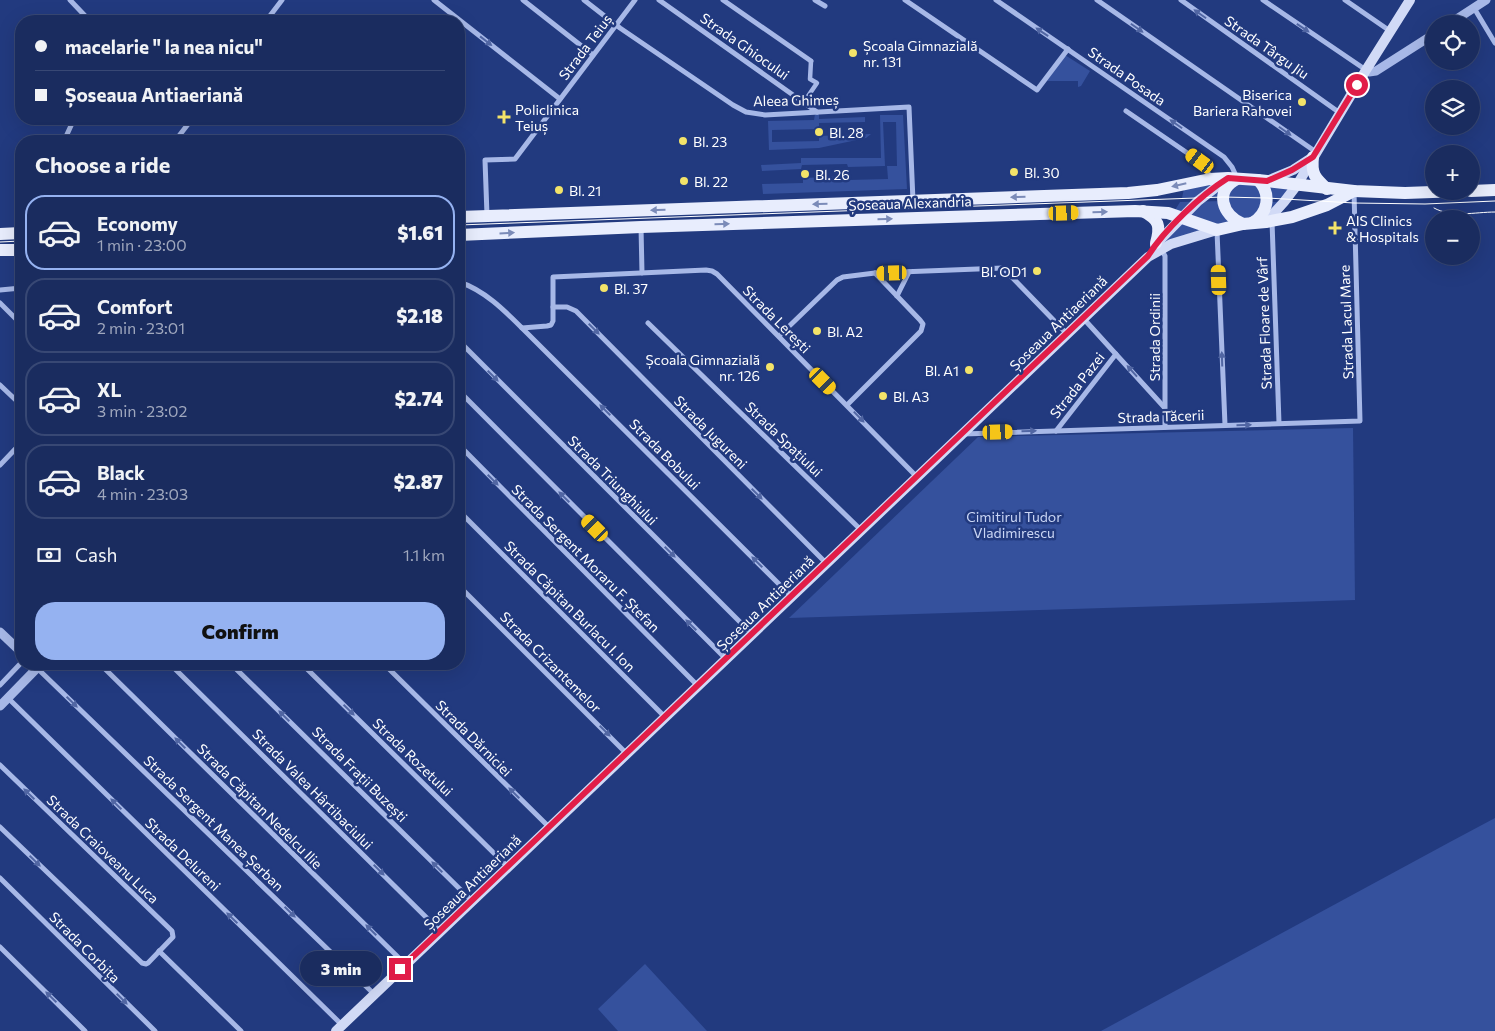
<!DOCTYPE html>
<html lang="en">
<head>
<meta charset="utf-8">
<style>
	:root { --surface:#1a2c5f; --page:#233465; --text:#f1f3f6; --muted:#9fa7bd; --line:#384874; --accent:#95b2f1 }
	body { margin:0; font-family:Commissioner,sans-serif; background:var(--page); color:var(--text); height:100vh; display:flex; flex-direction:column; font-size:19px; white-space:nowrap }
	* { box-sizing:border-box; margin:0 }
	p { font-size:16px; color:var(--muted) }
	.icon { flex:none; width:28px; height:28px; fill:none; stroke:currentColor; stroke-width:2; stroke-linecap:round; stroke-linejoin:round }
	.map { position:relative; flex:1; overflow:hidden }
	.details { position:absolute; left:15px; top:135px; width:450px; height:535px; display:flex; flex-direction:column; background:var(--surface); border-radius:20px; box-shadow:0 5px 20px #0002,0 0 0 1px var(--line) }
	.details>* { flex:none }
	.guide { position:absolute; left:15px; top:15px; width:450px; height:110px; border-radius:20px; box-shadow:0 5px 20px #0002,0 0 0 1px var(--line); display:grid; align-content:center; height:110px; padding:0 20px; background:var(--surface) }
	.buttons { position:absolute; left:1425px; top:15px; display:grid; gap:10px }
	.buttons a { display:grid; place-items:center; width:55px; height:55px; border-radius:50%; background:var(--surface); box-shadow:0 5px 20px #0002,0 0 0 1px var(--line); font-size:25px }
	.end { position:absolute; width:22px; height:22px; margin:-11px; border:6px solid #e11d48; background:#fff; box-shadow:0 0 0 2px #fff }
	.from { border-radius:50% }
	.bubble { position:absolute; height:35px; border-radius:18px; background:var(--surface); box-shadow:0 5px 20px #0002,0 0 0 1px var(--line); font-size:16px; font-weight:800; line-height:35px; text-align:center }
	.car { position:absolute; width:15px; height:30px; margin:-15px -8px; border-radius:6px; box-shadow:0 0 4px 1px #0007; background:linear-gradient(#f5c518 24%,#345 0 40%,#f5c518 0 76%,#345 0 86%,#f5c518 0) }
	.guide b { display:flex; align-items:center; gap:18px; height:48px; font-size:19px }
	.guide b+b { border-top:1px solid var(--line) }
	.guide i { width:12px; height:12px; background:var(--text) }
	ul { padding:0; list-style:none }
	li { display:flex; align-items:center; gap:15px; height:75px; margin:0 10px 8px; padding:0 10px; border:2px solid var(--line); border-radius:20px }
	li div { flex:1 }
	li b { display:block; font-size:19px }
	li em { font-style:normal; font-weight:800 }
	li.on { border-color:var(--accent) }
	li>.icon { width:45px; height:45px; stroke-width:1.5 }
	h2 { padding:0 20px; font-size:22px; line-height:60px }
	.pay { display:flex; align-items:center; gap:12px; height:55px; padding:0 20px; font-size:19px }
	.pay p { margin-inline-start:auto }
	.button { display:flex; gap:10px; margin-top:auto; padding:10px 20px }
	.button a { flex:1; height:58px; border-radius:20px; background:var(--accent); color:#111; font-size:20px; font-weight:800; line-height:58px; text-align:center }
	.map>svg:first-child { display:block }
	.green { fill:#35519d }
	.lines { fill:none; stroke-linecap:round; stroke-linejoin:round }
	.pedestrian { stroke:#a7b8e7; stroke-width:4.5 }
	.minor { stroke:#a7b8e7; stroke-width:5 }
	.tertiary { stroke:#a7b8e7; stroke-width:9 }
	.secondary { stroke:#d1daf6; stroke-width:10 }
	.primary { stroke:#e8edfd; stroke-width:12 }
	.tram { stroke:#fff; stroke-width:1 }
	.oneway { fill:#5166a3 }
	.oneway2 { fill:#7b8bb8 }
	.route { stroke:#e11d48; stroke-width:6 }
	.poi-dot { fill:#f3e369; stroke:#223a7f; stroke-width:2 }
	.labels { text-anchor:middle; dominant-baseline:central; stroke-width:5; stroke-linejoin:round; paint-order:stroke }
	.poi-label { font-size:14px; fill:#fff; stroke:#223a7f; text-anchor:start }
	.street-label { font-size:14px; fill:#fff; stroke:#223a7f }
	.park-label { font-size:14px; fill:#cad6f5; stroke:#223a7f }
</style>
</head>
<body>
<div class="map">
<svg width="1495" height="1031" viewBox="0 0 1495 1031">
	<rect width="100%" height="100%" fill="#223a7f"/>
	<g class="green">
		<path d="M1065 55 1090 71 1081 86 1078 87V81H1047Z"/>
		<path d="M815 114H819V119L865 117V122L819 123V129L772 130V142L819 141V136L871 134 866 138 819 148 769 150 768 121 814 120Z"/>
		<path d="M880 115H903L907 189 763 194 762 184 803 183V178L848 176 849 180 888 179 887 166H897L896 122H883L885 166 848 167 847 164 802 165 801 169 762 171 761 165 801 163V158H881Z"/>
		<path d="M1185 184 1297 185 1287 199 1267 198V202H1284L1272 215 1184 239 1156 243 1181 218 1172 215 1180 202 1223 201V197L1182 198Z"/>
		<path d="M1353 428 1355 600 789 618 978 437Z"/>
		<path d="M1495 818V1031H1101L1450 842Z"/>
		<path d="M645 964 707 1031H618L598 1009Z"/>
	</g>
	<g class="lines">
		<path class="pedestrian" d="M804 102 817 83 810 79 811 61"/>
		<g class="minor">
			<path d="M70 0 90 21"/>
			<path d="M434 0 560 99"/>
			<path d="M523 0 593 55"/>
			<path d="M584 0 620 28 733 105 746 112 765 115 909 107 913 201"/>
			<path d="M659 0 817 112"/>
			<path d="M723 0 811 61"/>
			<path d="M815 0 825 6"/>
			<path d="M905 0 1037 90 1068 49"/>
			<path d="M996 0 1224 157 1232 167 1237 178"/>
			<path d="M1097 0 1316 152"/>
			<path d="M1181 0 1340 113"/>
			<path d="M1263 0 1366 70"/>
			<path d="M1345 0 1390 31"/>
			<path d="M1474 8 1495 43"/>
			<path d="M266 21 282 0"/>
			<path d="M1126 111 1199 161 1206 168 1210 178"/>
			<path d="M64 141 74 119"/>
			<path d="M175 141 192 119"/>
			<path d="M487 215 485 160 515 159 635 0"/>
			<path d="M1272 221 1279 423"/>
			<path d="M641 227 642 273"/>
			<path d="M1217 231 1225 425"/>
			<path d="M1161 249 1165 256V427"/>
			<path d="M459 282C484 290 504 310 522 328L547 326 551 325 553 321V277L706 270 712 271 717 274 917 477"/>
			<path d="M0 290 21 288"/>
			<path d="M897 296 909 272"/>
			<path d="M0 303 21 324"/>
			<path d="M553 307H567L576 311 826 563"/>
			<path d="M1083 318 1164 407"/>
			<path d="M648 323 861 530"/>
			<path d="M522 328 792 597"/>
			<path d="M779 336 837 280 843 277 875 273 1003 268 1067 334"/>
			<path d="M459 341 752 634"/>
			<path d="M0 385 21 405"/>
			<path d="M459 391 726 659"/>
			<path d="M847 405 921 331 923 324 920 320 875 273"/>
			<path d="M1056 431 1116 354"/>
			<path d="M963 434 1360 421 1354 192"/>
			<path d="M459 445 698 686"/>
			<path d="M14 451 21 458"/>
			<path d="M0 465 21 443"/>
			<path d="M459 511 665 717"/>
			<path d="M459 586 627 754"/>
			<path d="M100 664 405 964"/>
			<path d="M170 664 440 931"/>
			<path d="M231 664 472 901"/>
			<path d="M302 664 508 867"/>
			<path d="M384 664 549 827"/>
			<path d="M37 668 374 994"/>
			<path d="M0 685 21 663"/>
			<path d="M8 698 342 1025"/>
			<path d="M0 765 172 931 173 937 148 963 146 964 142 963 0 827"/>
			<path d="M0 878 155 1031"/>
			<path d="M0 947 85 1031"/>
			<path d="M159 951 241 1031"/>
		</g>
		<g class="tertiary">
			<path d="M1449 24 1486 0"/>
			<path d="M1366 70 1369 72 1376 71 1434 34"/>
			<path d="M0 632 21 652"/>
			<path d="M0 706 41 664"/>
		</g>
		<g class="secondary">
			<path d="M1267 181 1293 170 1310 159"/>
			<path d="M1266 222 1284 202 1297 185 1366 70 1410 0"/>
			<path d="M1155 245 1198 201 1228 178"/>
			<path d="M336 1031 1148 257 1171 244 1217 230"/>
		</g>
		<g class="primary">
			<path d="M1313 157C1311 174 1315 178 1327 189"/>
			<path d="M1237 179C1214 191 1222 215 1243 224"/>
			<path d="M1471 191 1495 190"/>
			<path d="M1143 211C1159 220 1161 225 1156 243"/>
			<path d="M459 217 1128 193 1157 190 1210 179 1228 178 1258 180 1354 191 1405 193 1460 191"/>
			<path d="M1252 223C1268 214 1272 194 1258 180"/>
			<path d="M0 234 21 233"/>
			<path d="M459 235 641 227 1135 211 1168 213 1217 230 1243 224 1266 222 1292 217 1327 205 1354 191"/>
			<path d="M0 250H21"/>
		</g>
		<g class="tram">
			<path d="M1434 208C1452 218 1475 212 1495 212"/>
			<path d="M459 225 1223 197 1267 198 1354 203 1425 204 1495 201"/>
			<path d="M0 242 21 241"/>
		</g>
	</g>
	<defs><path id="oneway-solid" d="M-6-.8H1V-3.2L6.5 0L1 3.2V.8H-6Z" transform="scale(1.25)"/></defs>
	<g class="oneway">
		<use href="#oneway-solid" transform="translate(1200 14) rotate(-145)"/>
		<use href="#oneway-solid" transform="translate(1137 28) rotate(35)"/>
		<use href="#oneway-solid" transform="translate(1303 28) rotate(34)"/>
		<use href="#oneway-solid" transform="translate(1042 32) rotate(-146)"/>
		<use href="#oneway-solid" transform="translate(486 41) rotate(38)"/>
		<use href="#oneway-solid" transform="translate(1176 124) rotate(-145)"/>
		<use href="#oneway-solid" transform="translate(1285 131) rotate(35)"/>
		<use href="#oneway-solid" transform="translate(594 329) rotate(45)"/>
		<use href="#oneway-solid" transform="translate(1222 359) rotate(-92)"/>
		<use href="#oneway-solid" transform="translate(1132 371) rotate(-132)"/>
		<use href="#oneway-solid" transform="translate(493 376) rotate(45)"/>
		<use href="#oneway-solid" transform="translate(605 410) rotate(-135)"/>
		<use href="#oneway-solid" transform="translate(859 417) rotate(46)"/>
		<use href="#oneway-solid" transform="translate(1244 425) rotate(-2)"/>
		<use href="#oneway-solid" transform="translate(1029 431) rotate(-2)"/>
		<use href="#oneway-solid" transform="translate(493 480) rotate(45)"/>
		<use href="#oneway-solid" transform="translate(757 494) rotate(45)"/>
		<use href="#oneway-solid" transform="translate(564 497) rotate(-135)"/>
		<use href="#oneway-solid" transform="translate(670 552) rotate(45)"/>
		<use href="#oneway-solid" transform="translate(757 562) rotate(-135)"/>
		<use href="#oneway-solid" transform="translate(691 625) rotate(-135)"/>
		<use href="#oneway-solid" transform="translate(72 702) rotate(44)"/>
		<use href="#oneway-solid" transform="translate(349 710) rotate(44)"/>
		<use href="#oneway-solid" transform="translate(284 716) rotate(-135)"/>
		<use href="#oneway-solid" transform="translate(605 731) rotate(45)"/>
		<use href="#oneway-solid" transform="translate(180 743) rotate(-135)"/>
		<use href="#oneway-solid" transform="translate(514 793) rotate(-135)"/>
		<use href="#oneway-solid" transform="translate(29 794) rotate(-136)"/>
		<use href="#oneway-solid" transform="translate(116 804) rotate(-136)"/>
		<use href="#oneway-solid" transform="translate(35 861) rotate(44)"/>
		<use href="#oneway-solid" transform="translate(437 867) rotate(-135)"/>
		<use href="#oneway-solid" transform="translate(379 870) rotate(45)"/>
		<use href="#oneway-solid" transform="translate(290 912) rotate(44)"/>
		<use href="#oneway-solid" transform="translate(232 918) rotate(-136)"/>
		<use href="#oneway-solid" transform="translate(371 930) rotate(-135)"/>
		<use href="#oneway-solid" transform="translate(51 997) rotate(-136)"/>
		<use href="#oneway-solid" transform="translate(122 999) rotate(45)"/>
	</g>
	<g class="oneway2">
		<use href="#oneway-solid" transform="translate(1179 185) rotate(167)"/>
		<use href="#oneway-solid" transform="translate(1018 197) rotate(178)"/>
		<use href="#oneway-solid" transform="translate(820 204) rotate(178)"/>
		<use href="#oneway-solid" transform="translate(658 210) rotate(178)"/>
		<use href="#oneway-solid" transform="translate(1100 212) rotate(-1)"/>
		<use href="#oneway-solid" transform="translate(885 219) rotate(-2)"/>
		<use href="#oneway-solid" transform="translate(722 224) rotate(-2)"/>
		<use href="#oneway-solid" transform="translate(507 233) rotate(-3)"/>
	</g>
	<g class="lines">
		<path class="route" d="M400 969 1148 256C1164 230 1201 195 1228 178L1267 181 1292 170 1313 157 1357 85"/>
	</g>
	<g class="poi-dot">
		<circle cx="853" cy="53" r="5"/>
		<circle cx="1302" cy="102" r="5"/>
		<path d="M501.5 109.5h5v5h5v5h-5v5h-5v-5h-5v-5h5z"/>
		<circle cx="819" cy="132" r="5"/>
		<circle cx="683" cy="141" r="5"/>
		<circle cx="1014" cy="172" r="5"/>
		<circle cx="805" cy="174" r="5"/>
		<circle cx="684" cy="181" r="5"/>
		<circle cx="559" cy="190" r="5"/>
		<path d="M1332.5 220.5h5v5h5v5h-5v5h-5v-5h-5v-5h5z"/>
		<circle cx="1037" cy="271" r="5"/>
		<circle cx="604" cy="288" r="5"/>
		<circle cx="817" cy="331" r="5"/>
		<circle cx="770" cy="367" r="5"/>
		<circle cx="969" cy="370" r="5"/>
		<circle cx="883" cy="396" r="5"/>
	</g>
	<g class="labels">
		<g class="poi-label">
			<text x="863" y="45">Școala Gimnazială<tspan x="863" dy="16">nr. 131</tspan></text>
			<text x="1292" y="94" text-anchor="end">Biserica<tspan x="1292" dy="16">Bariera Rahovei</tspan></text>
			<text x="515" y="109">Policlinica<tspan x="515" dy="16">Teiuș</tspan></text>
			<text x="829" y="132">Bl. 28</text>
			<text x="693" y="141">Bl. 23</text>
			<text x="1024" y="172">Bl. 30</text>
			<text x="815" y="174">Bl. 26</text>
			<text x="694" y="181">Bl. 22</text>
			<text x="569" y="190">Bl. 21</text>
			<text x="1346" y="220">AIS Clinics<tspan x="1346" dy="16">&amp; Hospitals</tspan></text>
			<text x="1027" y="271" text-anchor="end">Bl. OD1</text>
			<text x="614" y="288">Bl. 37</text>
			<text x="827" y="331">Bl. A2</text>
			<text x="760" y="359" text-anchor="end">Școala Gimnazială<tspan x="760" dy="16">nr. 126</tspan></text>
			<text x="959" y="370" text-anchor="end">Bl. A1</text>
			<text x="893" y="396">Bl. A3</text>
		</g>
		<g class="street-label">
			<text transform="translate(745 46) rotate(35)">Strada Ghiocului</text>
			<text transform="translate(585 47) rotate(-53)">Strada Teiuș</text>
			<text transform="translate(1267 47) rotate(35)">Strada Târgu Jiu</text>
			<text transform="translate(1127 76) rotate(35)">Strada Posada</text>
			<text transform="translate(796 100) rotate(-1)">Aleea Ghimeș</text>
			<text transform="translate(910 203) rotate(-2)">Șoseaua Alexandria</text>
			<text transform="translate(777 319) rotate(45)">Strada Lerești</text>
			<text transform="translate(1346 322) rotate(-92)">Strada Lacul Mare</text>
			<text transform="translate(1058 323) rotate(-44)">Șoseaua Antiaeriană</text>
			<text transform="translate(1264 323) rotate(-92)">Strada Floare de Vârf</text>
			<text transform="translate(1154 337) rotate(-90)">Strada Ordinii</text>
			<text transform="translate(1077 385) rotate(-52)">Strada Pazei</text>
			<text transform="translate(1161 416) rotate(-2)">Strada Tăcerii</text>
			<text transform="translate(711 432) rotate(45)">Strada Jugureni</text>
			<text transform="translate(784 439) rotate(44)">Strada Spațiului</text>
			<text transform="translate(665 454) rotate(45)">Strada Bobului</text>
			<text transform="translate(613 480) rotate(45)">Strada Triunghiului</text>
			<text transform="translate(586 558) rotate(45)">Strada Sergent Moraru F. Ștefan</text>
			<text transform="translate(765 603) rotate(-44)">Șoseaua Antiaeriană</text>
			<text transform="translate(570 606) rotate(45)">Strada Căpitan Burlacu I. Ion</text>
			<text transform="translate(551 662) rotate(45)">Strada Crizantemelor</text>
			<text transform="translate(474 738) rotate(45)">Strada Dărniciei</text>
			<text transform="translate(413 757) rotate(44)">Strada Rozetului</text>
			<text transform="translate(360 774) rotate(45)">Strada Frații Buzești</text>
			<text transform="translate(313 789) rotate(45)">Strada Valea Hârtibaciului</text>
			<text transform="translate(260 806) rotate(45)">Strada Căpitan Nedelcu Ilie</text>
			<text transform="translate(214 823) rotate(44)">Strada Sergent Manea Șerban</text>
			<text transform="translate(103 849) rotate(44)">Strada Craioveanu Luca</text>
			<text transform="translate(183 854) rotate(44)">Strada Delureni</text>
			<text transform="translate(472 882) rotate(-44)">Șoseaua Antiaeriană</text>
			<text transform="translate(85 947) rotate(45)">Strada Corbița</text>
		</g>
		<g class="park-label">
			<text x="1014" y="516">Cimitirul Tudor<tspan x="1014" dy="16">Vladimirescu</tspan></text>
		</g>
	</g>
</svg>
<div class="buttons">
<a><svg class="icon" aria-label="locate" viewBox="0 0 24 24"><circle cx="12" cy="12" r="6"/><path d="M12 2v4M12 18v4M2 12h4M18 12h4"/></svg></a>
<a><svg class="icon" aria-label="layers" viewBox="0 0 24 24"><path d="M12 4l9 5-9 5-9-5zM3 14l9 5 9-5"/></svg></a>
<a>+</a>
<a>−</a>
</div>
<i class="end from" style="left:1357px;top:85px"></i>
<i class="end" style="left:400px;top:969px"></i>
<div class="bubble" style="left:300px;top:951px;width:82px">3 min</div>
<i class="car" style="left:1200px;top:161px;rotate:306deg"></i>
<i class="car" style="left:1064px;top:213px;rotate:88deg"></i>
<i class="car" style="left:892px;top:273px;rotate:268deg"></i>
<i class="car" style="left:1219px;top:280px;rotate:358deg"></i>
<i class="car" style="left:823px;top:381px;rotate:135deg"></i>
<i class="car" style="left:998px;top:432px;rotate:88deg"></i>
<i class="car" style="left:595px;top:528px;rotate:315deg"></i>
<div class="guide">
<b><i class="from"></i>macelarie &quot; la nea nicu&quot;</b>
<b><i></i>Șoseaua Antiaeriană</b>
</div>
<section class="details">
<h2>Choose a ride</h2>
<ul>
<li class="on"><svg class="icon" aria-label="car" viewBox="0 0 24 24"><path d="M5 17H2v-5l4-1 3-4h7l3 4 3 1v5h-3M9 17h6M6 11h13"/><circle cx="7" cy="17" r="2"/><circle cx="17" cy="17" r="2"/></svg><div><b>Economy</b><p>1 min · 23:00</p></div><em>$1.61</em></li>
<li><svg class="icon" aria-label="car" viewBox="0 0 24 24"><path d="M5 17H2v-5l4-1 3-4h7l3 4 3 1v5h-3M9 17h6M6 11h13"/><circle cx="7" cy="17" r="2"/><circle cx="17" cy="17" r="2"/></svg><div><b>Comfort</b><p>2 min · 23:01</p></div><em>$2.18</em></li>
<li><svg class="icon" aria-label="car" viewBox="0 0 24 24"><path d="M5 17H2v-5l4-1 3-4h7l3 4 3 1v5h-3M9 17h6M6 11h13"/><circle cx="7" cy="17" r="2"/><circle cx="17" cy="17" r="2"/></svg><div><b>XL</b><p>3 min · 23:02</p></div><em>$2.74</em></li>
<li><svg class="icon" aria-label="car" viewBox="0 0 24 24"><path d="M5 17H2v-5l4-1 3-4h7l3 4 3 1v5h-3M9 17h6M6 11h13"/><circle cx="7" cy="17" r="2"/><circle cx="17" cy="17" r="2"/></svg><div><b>Black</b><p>4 min · 23:03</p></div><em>$2.87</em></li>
</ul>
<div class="pay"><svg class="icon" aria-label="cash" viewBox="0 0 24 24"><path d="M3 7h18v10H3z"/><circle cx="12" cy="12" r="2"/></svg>Cash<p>1.1 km</p></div>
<div class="button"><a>Confirm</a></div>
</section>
</div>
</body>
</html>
